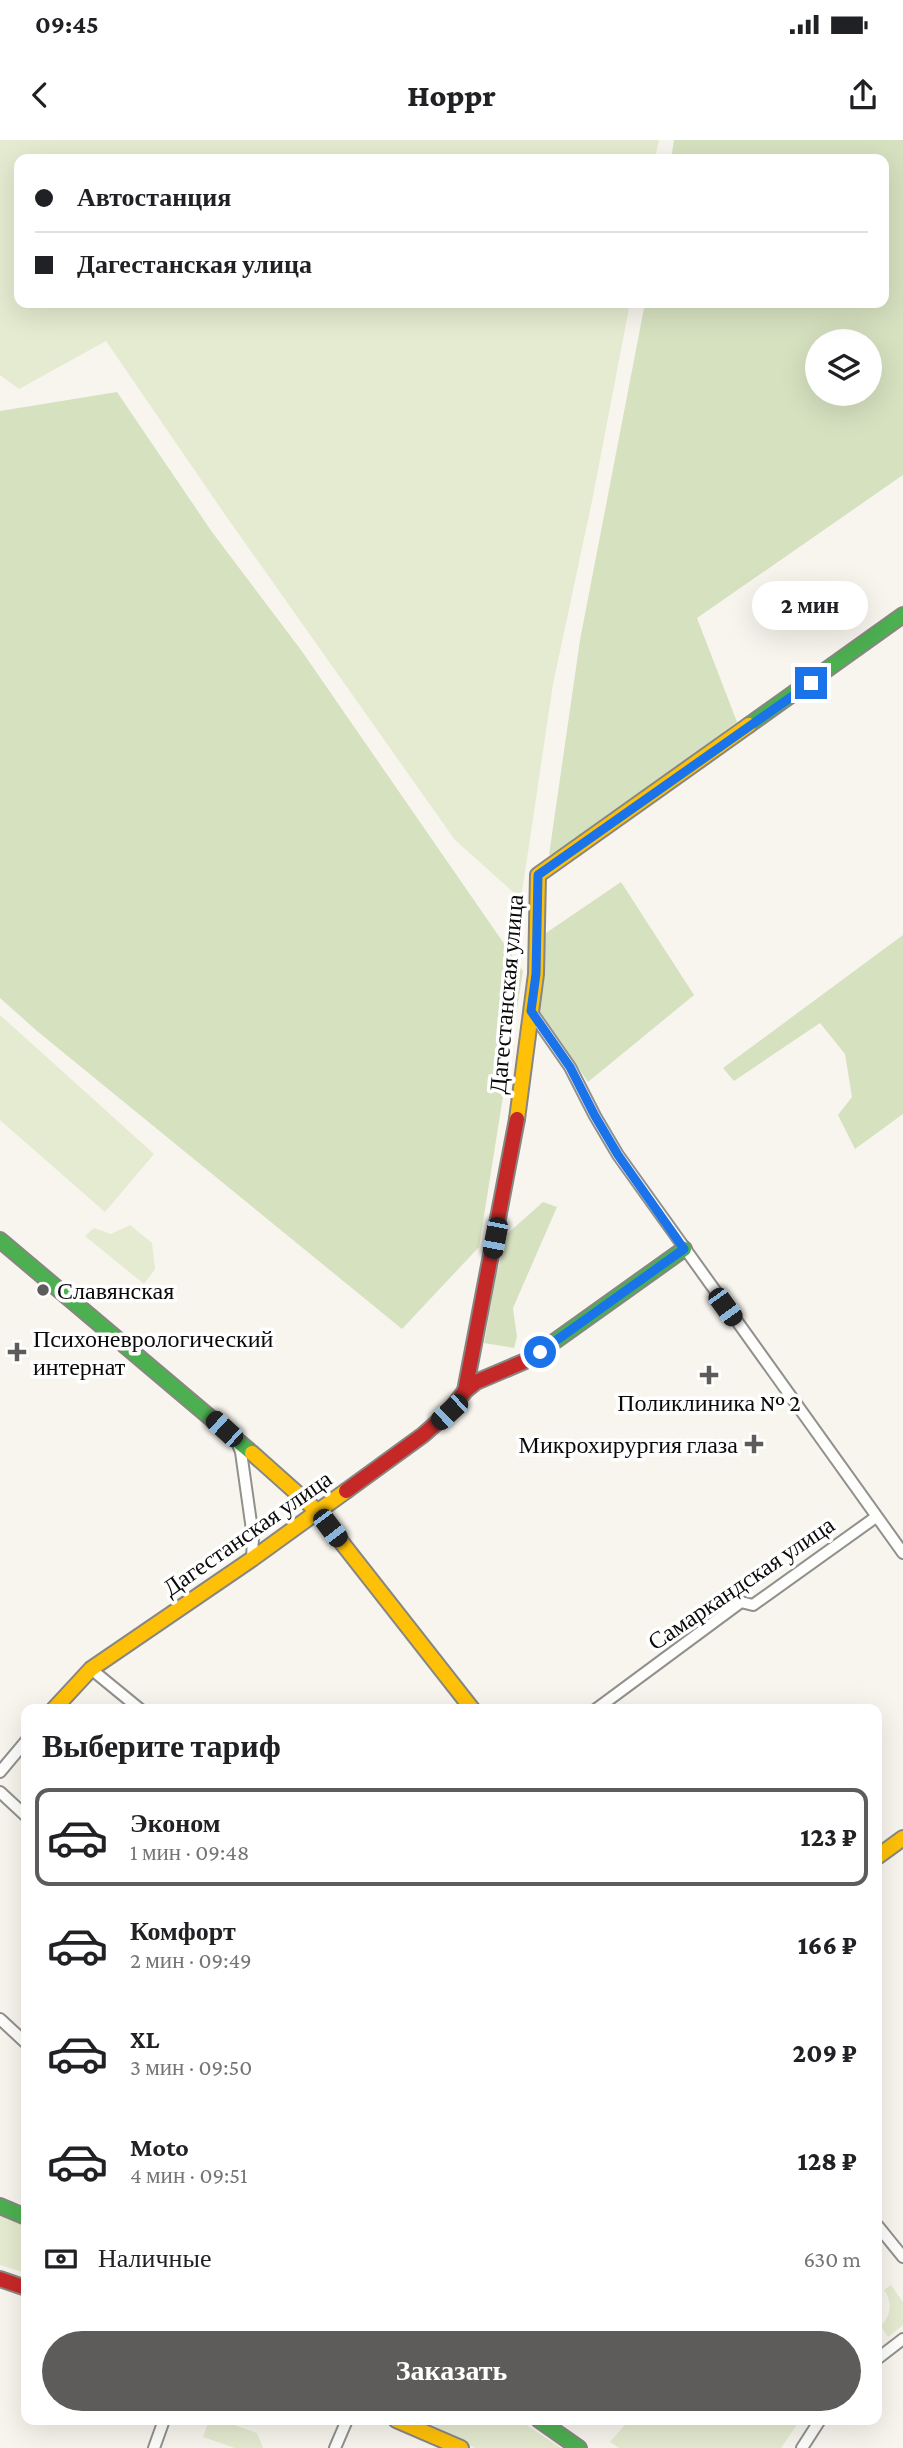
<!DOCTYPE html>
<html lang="ru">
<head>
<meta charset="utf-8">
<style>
	:root { --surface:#fff; --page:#f2f2f2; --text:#202124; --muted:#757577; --line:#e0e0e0; --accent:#5d5c5a }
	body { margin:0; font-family:"Crimson Pro",serif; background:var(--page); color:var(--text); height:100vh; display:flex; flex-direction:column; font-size:26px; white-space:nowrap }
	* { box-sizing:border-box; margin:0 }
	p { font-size:23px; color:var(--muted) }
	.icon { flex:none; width:38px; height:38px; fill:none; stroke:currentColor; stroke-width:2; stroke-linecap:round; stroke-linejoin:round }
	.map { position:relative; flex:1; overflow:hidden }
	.sheet { position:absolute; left:21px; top:1564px; width:861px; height:721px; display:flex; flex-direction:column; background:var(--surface); border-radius:14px; box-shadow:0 7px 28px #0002 }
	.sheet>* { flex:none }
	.top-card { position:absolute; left:14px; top:14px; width:875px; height:154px; border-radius:14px; box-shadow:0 7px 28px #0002; display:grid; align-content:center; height:154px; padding:0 21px; background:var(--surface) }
	.buttons { position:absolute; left:805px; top:189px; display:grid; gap:14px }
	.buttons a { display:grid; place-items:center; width:77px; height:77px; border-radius:50%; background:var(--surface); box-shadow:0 7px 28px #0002; font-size:35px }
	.end { position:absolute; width:32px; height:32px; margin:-16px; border:9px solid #1a73e8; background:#fff; box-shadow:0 0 0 4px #fff }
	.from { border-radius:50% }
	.bubble { position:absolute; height:49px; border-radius:24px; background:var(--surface); box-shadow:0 7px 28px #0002; font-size:23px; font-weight:800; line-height:49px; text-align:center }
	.car { position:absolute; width:21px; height:42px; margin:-21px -10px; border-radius:9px; box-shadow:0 0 5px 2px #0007; background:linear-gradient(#222 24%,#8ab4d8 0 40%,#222 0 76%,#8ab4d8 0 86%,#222 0) }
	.top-card b { display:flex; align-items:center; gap:24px; height:66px; font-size:26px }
	.top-card b+b { border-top:2px solid var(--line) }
	.top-card i { width:18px; height:18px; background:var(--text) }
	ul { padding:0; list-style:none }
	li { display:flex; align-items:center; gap:21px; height:98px; margin:0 14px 10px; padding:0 7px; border:4px solid transparent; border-radius:14px }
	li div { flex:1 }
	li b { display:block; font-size:26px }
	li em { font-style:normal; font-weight:800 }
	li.on { border-color:var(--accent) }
	li>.icon { width:63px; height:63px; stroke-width:1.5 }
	h2 { padding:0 21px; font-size:32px; line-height:84px }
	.pay { display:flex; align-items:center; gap:18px; height:77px; padding:0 21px; font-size:26px }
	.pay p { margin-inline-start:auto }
	.cta { display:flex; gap:14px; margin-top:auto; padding:14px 21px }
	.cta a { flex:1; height:80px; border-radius:42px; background:var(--accent); color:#fff; font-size:28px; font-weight:800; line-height:80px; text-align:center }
	.status { display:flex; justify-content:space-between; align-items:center; height:49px; padding:0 35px; background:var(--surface); direction:ltr }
	.status svg { height:19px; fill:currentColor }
	header { display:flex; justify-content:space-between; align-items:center; height:91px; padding:0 21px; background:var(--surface); font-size:32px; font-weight:800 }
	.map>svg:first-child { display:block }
	.green { fill:#e4ebd0 }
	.forest { fill:#d6e1c0; fill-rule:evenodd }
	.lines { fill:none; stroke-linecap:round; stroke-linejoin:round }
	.street-casing { stroke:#91908d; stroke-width:14 }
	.fast-casing { stroke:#888683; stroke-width:18 }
	.slow-casing { stroke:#888683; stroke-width:18 }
	.jam-casing { stroke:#888683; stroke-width:18 }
	.street { stroke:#fefefc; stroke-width:10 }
	.fast { stroke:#4caf50; stroke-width:14 }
	.slow { stroke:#ffc107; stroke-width:14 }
	.jam { stroke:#c62828; stroke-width:14 }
	.route { stroke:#1a73e8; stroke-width:9 }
	.poi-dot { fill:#5d5c5a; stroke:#fff; stroke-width:2.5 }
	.labels { text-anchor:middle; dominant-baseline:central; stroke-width:7; stroke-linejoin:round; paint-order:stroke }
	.street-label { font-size:24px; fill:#0a0a0a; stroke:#fff }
	.poi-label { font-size:24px; fill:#0a0a0a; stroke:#fff; text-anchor:start }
</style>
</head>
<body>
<div class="status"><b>09:45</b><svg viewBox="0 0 49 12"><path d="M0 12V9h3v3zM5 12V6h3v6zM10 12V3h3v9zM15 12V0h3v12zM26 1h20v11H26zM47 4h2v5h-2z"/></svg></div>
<header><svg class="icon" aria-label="back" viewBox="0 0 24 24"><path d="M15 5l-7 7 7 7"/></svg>Hoppr<svg class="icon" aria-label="share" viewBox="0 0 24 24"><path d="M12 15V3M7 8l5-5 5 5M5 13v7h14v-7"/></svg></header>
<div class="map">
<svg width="903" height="2308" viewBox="0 0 903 2308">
	<rect width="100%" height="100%" fill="#f8f5ee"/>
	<g class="green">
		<path d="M0 0H659L655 19H19V163H630L592 361 553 544 521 759 455 700 226 376 106 201 19 249 0 235Z"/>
		<path d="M0 875 154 1014 105 1072 0 980Z"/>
		<path d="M130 1085 152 1103 155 1129 144 1144 85 1096 94 1088 111 1094Z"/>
		<path d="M0 2069 26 2080V2133L0 2125Z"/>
		<path d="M891 2145 903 2162V2185L888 2197 881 2186C891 2175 893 2162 884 2150Z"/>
		<path d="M209 2280H221L257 2293 263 2308H235L203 2297Z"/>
		<path d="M418 2280H519L561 2308H475Z"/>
		<path d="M629 2280H800L781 2308H619L610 2302Z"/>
	</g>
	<g class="forest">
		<path d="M674 0H903V335L697 478 737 582 567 708 549 715 580 500 645 163H884V19H671ZM817 201H870V254H817Z"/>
		<path d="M117 252 212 392 301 510 523 831 479 1107 402 1189 37 891 0 858V271Z"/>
		<path d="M621 742 694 855 588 942 535 865 546 793Z"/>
		<path d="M903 795V974L855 1009 838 975 852 957 845 914 820 883 734 941 723 928Z"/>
		<path d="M543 1062 557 1067 513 1168 517 1197 514 1208 484 1203 496 1136 507 1094Z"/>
	</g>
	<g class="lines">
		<defs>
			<g id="street">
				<path d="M531 871 570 927 595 976 618 1015 903 1413"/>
				<path d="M237 1302 241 1312 253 1397 252 1419"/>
				<path d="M91 1529 141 1570"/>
				<path d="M595 1570 741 1462 753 1465 876 1377"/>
				<path d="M0 1632 26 1601"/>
				<path d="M0 1652 26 1676"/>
				<path d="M0 1879 26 1903"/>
				<path d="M877 2085 903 2117"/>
				<path d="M877 2219 903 2199"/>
				<path d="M154 2308 164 2280"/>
				<path d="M335 2308 347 2280"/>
				<path d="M802 2308 820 2280"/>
			</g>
			<g id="fast">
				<path d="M749 585 903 475"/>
				<path d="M0 1100 252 1313"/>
				<path d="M530 1219 684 1109"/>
				<path d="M0 2066 26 2077"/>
				<path d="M539 2280 579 2308"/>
			</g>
			<g id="slow">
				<path d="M517 979 536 834 538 735 749 585"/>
				<path d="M252 1313 317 1371 473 1570"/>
				<path d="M53 1570 91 1529 252 1419 346 1351"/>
				<path d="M877 1717 903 1698"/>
				<path d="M396 2280 461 2308"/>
			</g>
			<g id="jam">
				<path d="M465 1251 517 979"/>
				<path d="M346 1351 423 1295 449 1272 465 1251 476 1242 530 1219"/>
				<path d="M0 2139 26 2148"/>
			</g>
		</defs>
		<use href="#street" class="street-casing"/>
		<use href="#fast" class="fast-casing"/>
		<use href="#slow" class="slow-casing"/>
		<use href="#jam" class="jam-casing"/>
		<use href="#street" class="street"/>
		<use href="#fast" class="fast"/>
		<use href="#slow" class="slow"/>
		<use href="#jam" class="jam"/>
	</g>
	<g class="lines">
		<path class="route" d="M540 1212 684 1109 618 1015 595 976 570 927 531 871 536 834 538 735 811 543"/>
	</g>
	<g class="poi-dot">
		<circle cx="43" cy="1150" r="7"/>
		<path d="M13.5 1201.5h7v7h7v7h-7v7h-7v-7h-7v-7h7z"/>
		<path d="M705.5 1224.5h7v7h7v7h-7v7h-7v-7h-7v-7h7z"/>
		<path d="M750.5 1293.5h7v7h7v7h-7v7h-7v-7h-7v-7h7z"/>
	</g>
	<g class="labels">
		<g class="street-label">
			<text transform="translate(506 854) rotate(-85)">Дагестанская улица</text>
			<text transform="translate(247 1393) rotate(-35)">Дагестанская улица</text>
			<text transform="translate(741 1443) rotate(-34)">Самаркандская улица</text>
		</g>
		<g class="poi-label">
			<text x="57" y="1150">Славянская</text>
			<text x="33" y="1198">Психоневрологический<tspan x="33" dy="28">интернат</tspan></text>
			<text x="709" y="1262" text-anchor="middle">Поликлиника № 2</text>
			<text x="738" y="1304" text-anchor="end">Микрохирургия глаза</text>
		</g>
	</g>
</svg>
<div class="buttons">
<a><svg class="icon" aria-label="layers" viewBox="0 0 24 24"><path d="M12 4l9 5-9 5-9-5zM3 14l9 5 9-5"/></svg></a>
</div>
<i class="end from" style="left:540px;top:1212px"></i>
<i class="end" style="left:811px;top:543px"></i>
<div class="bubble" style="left:752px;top:441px;width:116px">2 мин</div>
<i class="car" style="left:495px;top:1098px;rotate:191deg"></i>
<i class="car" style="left:725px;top:1167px;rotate:144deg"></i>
<i class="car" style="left:449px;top:1272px;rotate:227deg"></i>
<i class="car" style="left:224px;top:1289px;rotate:312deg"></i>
<i class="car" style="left:330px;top:1388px;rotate:143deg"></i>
<div class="top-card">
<b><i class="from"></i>Автостанция</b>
<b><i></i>Дагестанская улица</b>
</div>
<section class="sheet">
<h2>Выберите тариф</h2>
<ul>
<li class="on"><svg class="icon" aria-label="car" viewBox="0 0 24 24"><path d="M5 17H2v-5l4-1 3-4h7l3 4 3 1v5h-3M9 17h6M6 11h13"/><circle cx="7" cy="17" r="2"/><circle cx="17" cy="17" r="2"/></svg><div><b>Эконом</b><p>1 мин · 09:48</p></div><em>123 ₽</em></li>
<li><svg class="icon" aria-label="car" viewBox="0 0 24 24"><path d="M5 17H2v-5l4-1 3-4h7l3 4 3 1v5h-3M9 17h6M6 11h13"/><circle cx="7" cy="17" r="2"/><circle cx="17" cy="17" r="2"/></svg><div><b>Комфорт</b><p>2 мин · 09:49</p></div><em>166 ₽</em></li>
<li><svg class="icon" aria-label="car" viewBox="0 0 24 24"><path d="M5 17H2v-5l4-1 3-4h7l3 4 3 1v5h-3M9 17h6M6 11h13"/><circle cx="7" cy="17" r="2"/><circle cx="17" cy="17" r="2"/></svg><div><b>XL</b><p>3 мин · 09:50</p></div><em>209 ₽</em></li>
<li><svg class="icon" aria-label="car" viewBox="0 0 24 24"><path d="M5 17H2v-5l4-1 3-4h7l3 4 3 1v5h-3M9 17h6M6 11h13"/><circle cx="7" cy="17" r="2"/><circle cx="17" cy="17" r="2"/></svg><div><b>Moto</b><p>4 мин · 09:51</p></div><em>128 ₽</em></li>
</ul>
<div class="pay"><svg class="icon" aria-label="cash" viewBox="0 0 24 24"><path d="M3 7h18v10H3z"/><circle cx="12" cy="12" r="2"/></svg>Наличные<p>630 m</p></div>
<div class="cta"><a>Заказать</a></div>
</section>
</div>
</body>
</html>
